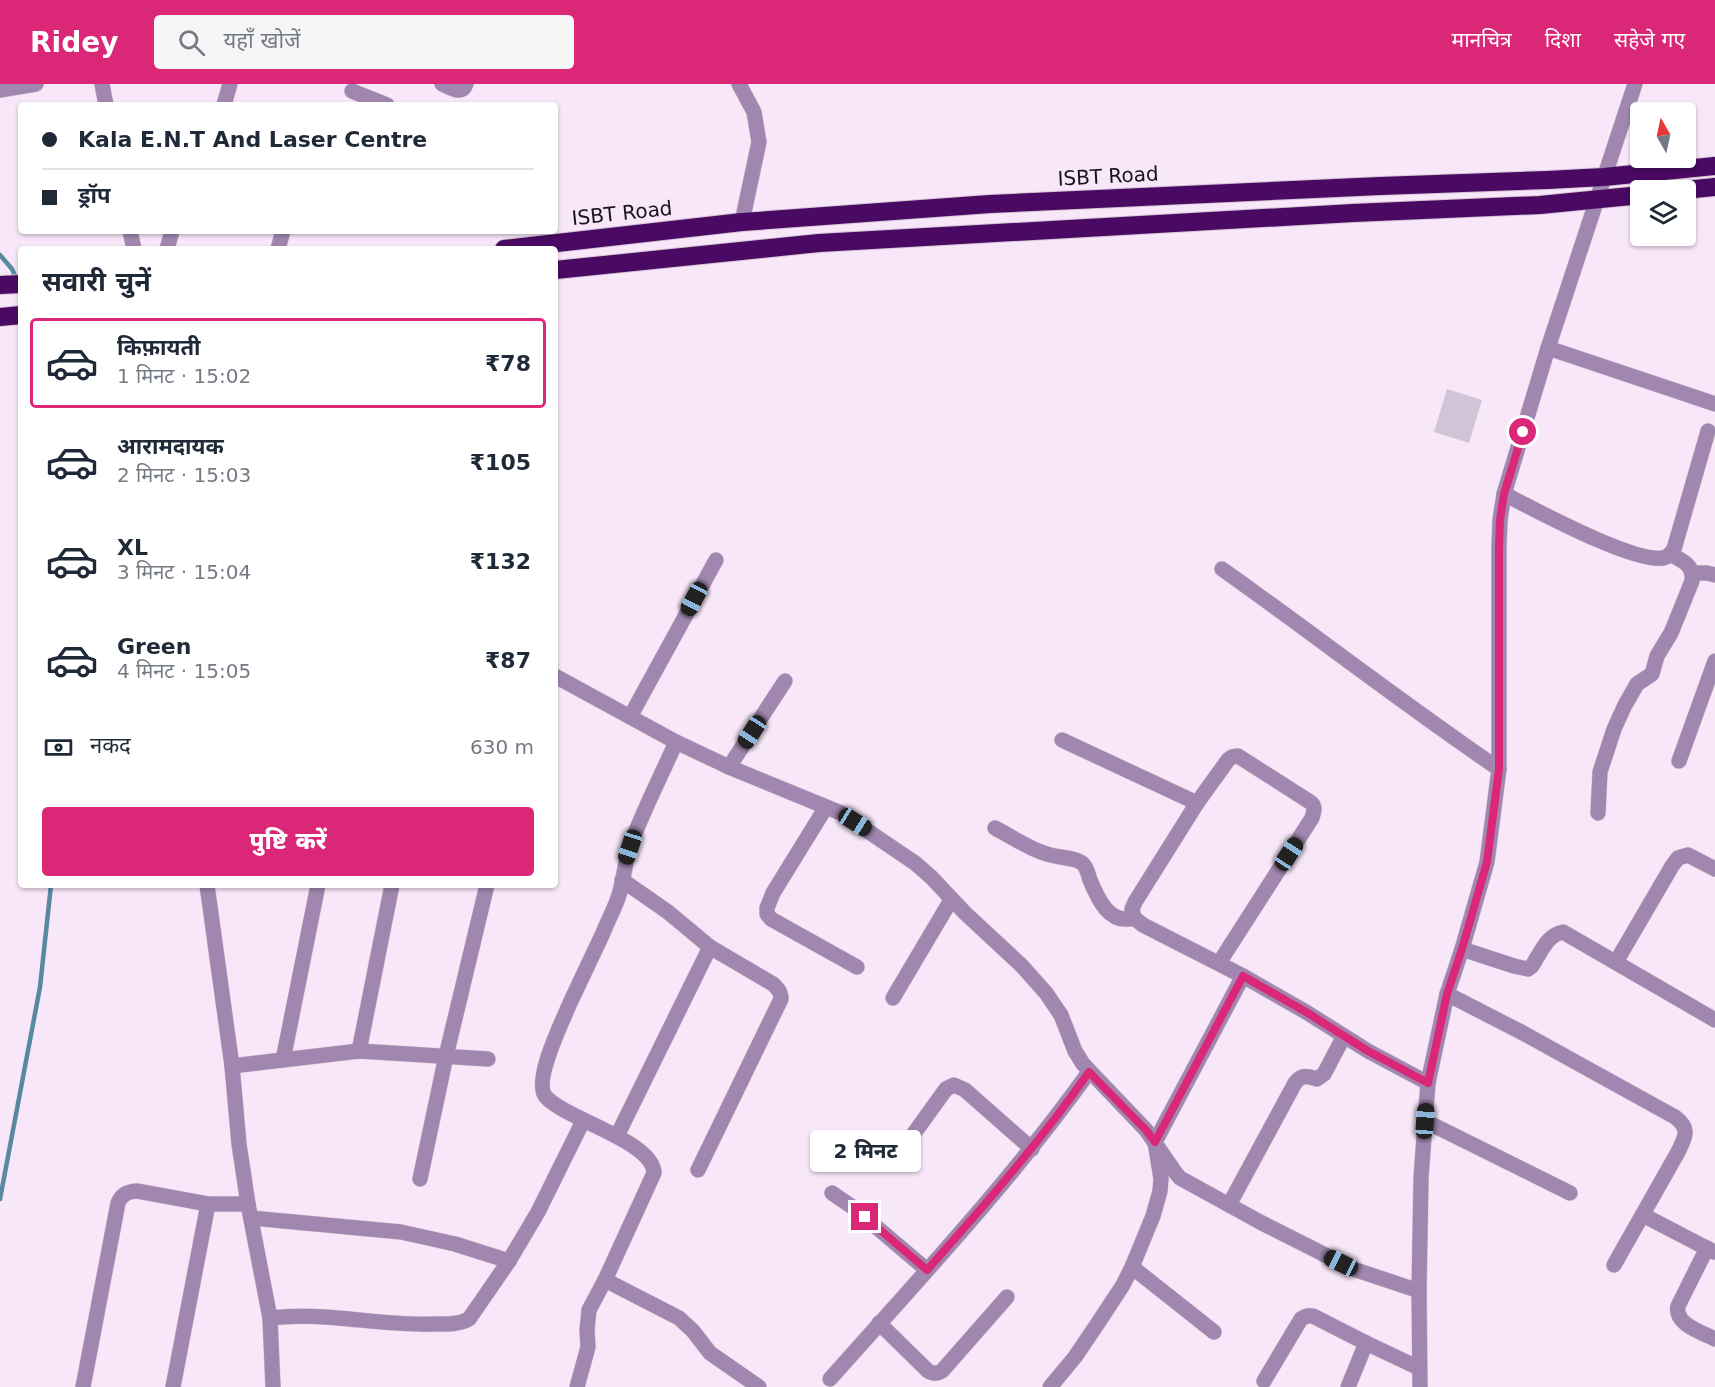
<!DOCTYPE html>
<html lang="hi">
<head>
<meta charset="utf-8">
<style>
	:root { --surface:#fff; --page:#f6f6f7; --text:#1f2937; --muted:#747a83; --line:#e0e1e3; --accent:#db2777 }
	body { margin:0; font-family:"DejaVu Sans","Noto Sans Devanagari",sans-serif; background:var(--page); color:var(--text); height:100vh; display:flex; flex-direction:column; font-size:22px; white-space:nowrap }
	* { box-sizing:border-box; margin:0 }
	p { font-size:20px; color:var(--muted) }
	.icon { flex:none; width:33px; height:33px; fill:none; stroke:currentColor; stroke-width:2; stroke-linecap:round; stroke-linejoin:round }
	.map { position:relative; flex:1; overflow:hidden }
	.panel { position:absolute; left:18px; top:162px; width:540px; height:642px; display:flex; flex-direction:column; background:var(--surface); border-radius:6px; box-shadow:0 2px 4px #0004 }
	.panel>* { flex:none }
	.hud { position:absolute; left:18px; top:18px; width:540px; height:132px; border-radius:6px; box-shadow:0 2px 4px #0004; display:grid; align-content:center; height:132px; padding:0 24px; background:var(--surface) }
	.needle { width:39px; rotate:351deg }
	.fabs { position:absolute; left:1630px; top:18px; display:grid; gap:12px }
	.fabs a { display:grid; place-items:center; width:66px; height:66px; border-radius:6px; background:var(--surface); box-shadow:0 2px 4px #0004; font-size:30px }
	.end { position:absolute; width:27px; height:27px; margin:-14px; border:8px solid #db2777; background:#fff; box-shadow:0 0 0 3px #fff }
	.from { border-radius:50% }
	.bubble { position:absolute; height:42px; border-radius:6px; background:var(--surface); box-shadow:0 2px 4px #0004; font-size:20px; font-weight:800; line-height:42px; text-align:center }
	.car { position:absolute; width:18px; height:36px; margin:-18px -9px; border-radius:8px; box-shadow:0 0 4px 2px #0007; background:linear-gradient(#222 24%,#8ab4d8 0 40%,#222 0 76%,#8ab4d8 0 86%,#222 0) }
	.hud b { display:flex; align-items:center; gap:21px; height:57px; font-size:22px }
	.hud b+b { border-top:2px solid var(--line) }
	.hud i { width:15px; height:15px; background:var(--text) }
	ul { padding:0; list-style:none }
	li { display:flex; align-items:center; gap:18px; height:90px; margin:0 12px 9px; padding:0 12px; border:3px solid transparent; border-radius:6px }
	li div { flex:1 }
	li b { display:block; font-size:22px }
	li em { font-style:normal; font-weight:800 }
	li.selected { border-color:var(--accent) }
	li>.icon { width:54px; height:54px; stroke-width:1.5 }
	h2 { padding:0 24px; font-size:27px; line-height:72px }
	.pay { display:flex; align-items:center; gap:15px; height:66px; padding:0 24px; font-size:22px }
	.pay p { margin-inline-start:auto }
	.cta { display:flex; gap:12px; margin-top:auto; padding:12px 24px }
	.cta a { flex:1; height:69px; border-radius:6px; background:var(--accent); color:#fff; font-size:24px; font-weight:800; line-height:69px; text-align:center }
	header { display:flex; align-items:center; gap:36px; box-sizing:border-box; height:84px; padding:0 30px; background:var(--accent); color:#fff }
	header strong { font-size:28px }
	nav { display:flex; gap:33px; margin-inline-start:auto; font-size:21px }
	.search { width:420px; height:54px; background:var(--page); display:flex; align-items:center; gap:15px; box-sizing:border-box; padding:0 21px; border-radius:6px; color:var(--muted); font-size:22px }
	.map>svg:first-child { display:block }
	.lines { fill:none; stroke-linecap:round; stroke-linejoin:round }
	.stream { stroke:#58899f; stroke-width:4.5 }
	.building { fill:#d1c4d7 }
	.minor-casing { stroke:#d4c5d5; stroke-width:16 }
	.highway-casing { stroke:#d4c5d5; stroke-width:20 }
	.minor { stroke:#a187af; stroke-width:15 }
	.highway { stroke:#4a0962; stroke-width:18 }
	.route { stroke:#db2777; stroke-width:8 }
	.labels { text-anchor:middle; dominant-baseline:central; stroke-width:5; stroke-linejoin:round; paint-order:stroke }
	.street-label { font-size:20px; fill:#191319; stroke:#f8e7f9 }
</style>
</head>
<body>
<header>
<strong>Ridey</strong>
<div class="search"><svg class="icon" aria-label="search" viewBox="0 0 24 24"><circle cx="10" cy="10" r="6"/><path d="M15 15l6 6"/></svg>यहाँ खोजें</div>
<nav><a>मानचित्र</a><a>दिशा</a><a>सहेजे गए</a></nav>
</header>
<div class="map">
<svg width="1715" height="1303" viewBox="0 0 1715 1303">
	<rect width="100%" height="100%" fill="#f8e7f9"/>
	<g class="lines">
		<g class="stream">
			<path d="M0 171 12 185 17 196"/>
			<path d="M0 1115 40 903 51 801"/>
		</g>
	</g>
	<path class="building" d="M1447 305 1482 316 1469 359 1434 348Z"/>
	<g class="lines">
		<defs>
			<g id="minor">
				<path d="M102 0 106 21"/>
				<path d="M442 0C450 3 462 12 466 0"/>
				<path d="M739 0 754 28 759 58 742 138"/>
				<path d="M0 6 36 0"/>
				<path d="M352 7 387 21"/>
				<path d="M224 21 230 0"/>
				<path d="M130 147 134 165"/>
				<path d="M167 165 172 147"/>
				<path d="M278 165 283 147"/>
				<path d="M1548 264 1715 320"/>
				<path d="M1504 410C1536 426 1633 479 1663 474 1669 473 1671 469 1674 465L1708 347"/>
				<path d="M1222 485C1315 551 1405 621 1499 685"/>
				<path d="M1693 489H1707L1715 491"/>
				<path d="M555 592 676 658 729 683 841 729 915 779 931 793 965 829 1022 882 1046 909 1061 931 1075 967 1083 980 1146 1046 1175 1088 1180 1094 1260 1138 1353 1185 1419 1207"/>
				<path d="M630 633 716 476"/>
				<path d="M1062 656 1197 719"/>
				<path d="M1679 677 1715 577"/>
				<path d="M729 683 785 597"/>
				<path d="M826 723 773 809 767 824V830L771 835 857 883"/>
				<path d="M1598 729 1600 688 1614 645 1625 621 1637 600 1652 590 1657 572 1671 549 1692 497C1694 481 1683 477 1670 470"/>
				<path d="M995 744C1014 754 1034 768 1055 772 1063 774 1076 774 1082 779 1087 783 1088 790 1090 796 1098 815 1109 841 1134 834"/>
				<path d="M622 796 668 828 710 863 773 900C778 905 781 908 781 915L698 1086"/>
				<path d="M207 801 232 982 239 1060 248 1120 270 1234 273 1303"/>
				<path d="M1462 865 1514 882 1528 885 1532 882C1541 868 1547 851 1563 848L1715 936"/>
				<path d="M1616 878 1672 782 1678 774 1688 771 1715 785"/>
				<path d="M1219 879 1312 734C1314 727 1316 722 1310 718L1238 672 1232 673 1228 676 1197 719 1135 818 1132 825 1134 834 1143 841 1243 892 1306 928 1368 967 1428 999"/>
				<path d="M1447 910 1523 949 1675 1033C1691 1045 1685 1053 1678 1068L1614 1181"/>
				<path d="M893 914 951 816"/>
				<path d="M359 967 392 801"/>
				<path d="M283 976 318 801"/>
				<path d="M232 982 359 967 488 975"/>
				<path d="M1425 1037 1570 1109"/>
				<path d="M617 1052 710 863"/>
				<path d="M897 1073 946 1005 954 1001 965 1006 1032 1065"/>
				<path d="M420 1095 446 972 487 801"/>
				<path d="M832 1109 854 1124 927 1186"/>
				<path d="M1229 1121 1295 999C1302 990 1307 992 1317 995L1324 990 1344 952"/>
				<path d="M1643 1131 1714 1168"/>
				<path d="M251 1134 401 1148 455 1160 509 1177"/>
				<path d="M1707 1164 1678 1222C1674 1240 1701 1248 1715 1255"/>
				<path d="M1132 1183 1214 1248"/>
				<path d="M605 1196 679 1234 693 1247 710 1269 759 1303"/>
				<path d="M270 1234C324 1227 378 1242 433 1240 445 1240 458 1241 469 1235L509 1177 538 1128 583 1037"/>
				<path d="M879 1239 928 1287C933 1290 937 1290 942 1287L1007 1213"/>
				<path d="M830 1295C919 1195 1011 1097 1089 988"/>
				<path d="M1264 1297 1301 1235C1305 1232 1308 1231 1313 1232L1366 1259 1419 1284"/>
				<path d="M83 1303 118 1119C122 1110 127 1108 137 1107L208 1120H248"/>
				<path d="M173 1303 208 1120"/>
				<path d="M577 1303 588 1263 587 1246 589 1226 605 1196 654 1089C653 1057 567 1036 546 1013 532 998 563 936 570 919 581 896 592 872 603 849 608 836 615 824 619 811 624 795 625 778 630 762 643 727 661 692 676 658"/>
				<path d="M1050 1303 1075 1273 1096 1242 1123 1201 1132 1183 1153 1132 1160 1107 1161 1095 1155 1058 1243 892"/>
				<path d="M1348 1303 1366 1259"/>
				<path d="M1420 1303 1419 1207 1421 1094 1428 999 1447 910 1462 865 1487 778 1499 685V462L1500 436 1504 410 1548 264 1635 0"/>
			</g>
			<g id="highway">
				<path d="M1684 106 1715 103"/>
				<path d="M504 165 742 138 990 120 1380 102 1547 96 1604 93 1715 82"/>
				<path d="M555 186 819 159 1353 129 1540 121 1641 111"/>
				<path d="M0 201 21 200"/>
				<path d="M0 233 21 231"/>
			</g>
		</defs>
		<use href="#minor" class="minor-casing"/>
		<use href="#highway" class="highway-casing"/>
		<use href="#minor" class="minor"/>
		<use href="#highway" class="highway"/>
	</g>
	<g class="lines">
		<path class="route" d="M865 1133 927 1186C984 1122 1040 1058 1089 988L1146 1046 1155 1058 1243 892 1306 928 1368 967 1428 999 1447 910 1462 865 1487 778 1499 685V462L1500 436 1504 410 1523 348"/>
	</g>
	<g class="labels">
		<g class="street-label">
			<text transform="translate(1108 92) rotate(-3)">ISBT Road</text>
			<text transform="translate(622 129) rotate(-6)">ISBT Road</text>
		</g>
	</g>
</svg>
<div class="fabs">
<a><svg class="needle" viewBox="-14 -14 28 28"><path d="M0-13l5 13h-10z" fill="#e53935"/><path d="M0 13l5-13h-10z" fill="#747a83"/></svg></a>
<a><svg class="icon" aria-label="layers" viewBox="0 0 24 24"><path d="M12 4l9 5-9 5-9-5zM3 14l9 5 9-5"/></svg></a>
</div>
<i class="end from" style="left:1523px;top:348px"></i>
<i class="end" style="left:865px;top:1133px"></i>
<div class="bubble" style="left:810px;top:1046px;width:111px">2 मिनट</div>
<i class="car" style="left:694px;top:515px;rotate:208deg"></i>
<i class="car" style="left:752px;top:648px;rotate:213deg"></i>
<i class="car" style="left:855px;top:738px;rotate:122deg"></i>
<i class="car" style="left:630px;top:763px;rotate:198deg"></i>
<i class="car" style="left:1289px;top:770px;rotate:33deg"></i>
<i class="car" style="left:1425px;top:1037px;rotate:4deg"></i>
<i class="car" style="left:1341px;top:1179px;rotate:296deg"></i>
<div class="hud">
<b><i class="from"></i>Kala E.N.T And Laser Centre</b>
<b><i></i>ड्रॉप</b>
</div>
<section class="panel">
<h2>सवारी चुनें</h2>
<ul>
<li class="selected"><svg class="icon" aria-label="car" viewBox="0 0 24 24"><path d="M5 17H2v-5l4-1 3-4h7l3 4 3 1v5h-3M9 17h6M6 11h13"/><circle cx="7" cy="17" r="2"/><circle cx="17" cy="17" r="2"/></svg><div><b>किफ़ायती</b><p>1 मिनट · 15:02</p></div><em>₹78</em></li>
<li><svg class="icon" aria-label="car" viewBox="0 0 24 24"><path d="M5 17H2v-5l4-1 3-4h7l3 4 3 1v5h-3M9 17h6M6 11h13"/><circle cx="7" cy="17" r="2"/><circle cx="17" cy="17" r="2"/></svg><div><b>आरामदायक</b><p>2 मिनट · 15:03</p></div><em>₹105</em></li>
<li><svg class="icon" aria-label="car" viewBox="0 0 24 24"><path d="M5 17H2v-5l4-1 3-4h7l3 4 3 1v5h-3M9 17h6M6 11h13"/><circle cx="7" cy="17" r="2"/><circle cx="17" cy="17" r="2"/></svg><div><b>XL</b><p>3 मिनट · 15:04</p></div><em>₹132</em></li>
<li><svg class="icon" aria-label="car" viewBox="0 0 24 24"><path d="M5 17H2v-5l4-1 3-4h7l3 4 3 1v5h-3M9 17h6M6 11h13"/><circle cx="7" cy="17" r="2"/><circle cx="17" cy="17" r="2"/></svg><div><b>Green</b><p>4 मिनट · 15:05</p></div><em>₹87</em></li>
</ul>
<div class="pay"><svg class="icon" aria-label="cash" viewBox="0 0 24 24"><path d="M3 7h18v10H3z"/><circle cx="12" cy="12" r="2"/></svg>नकद<p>630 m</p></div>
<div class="cta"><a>पुष्टि करें</a></div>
</section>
</div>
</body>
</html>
